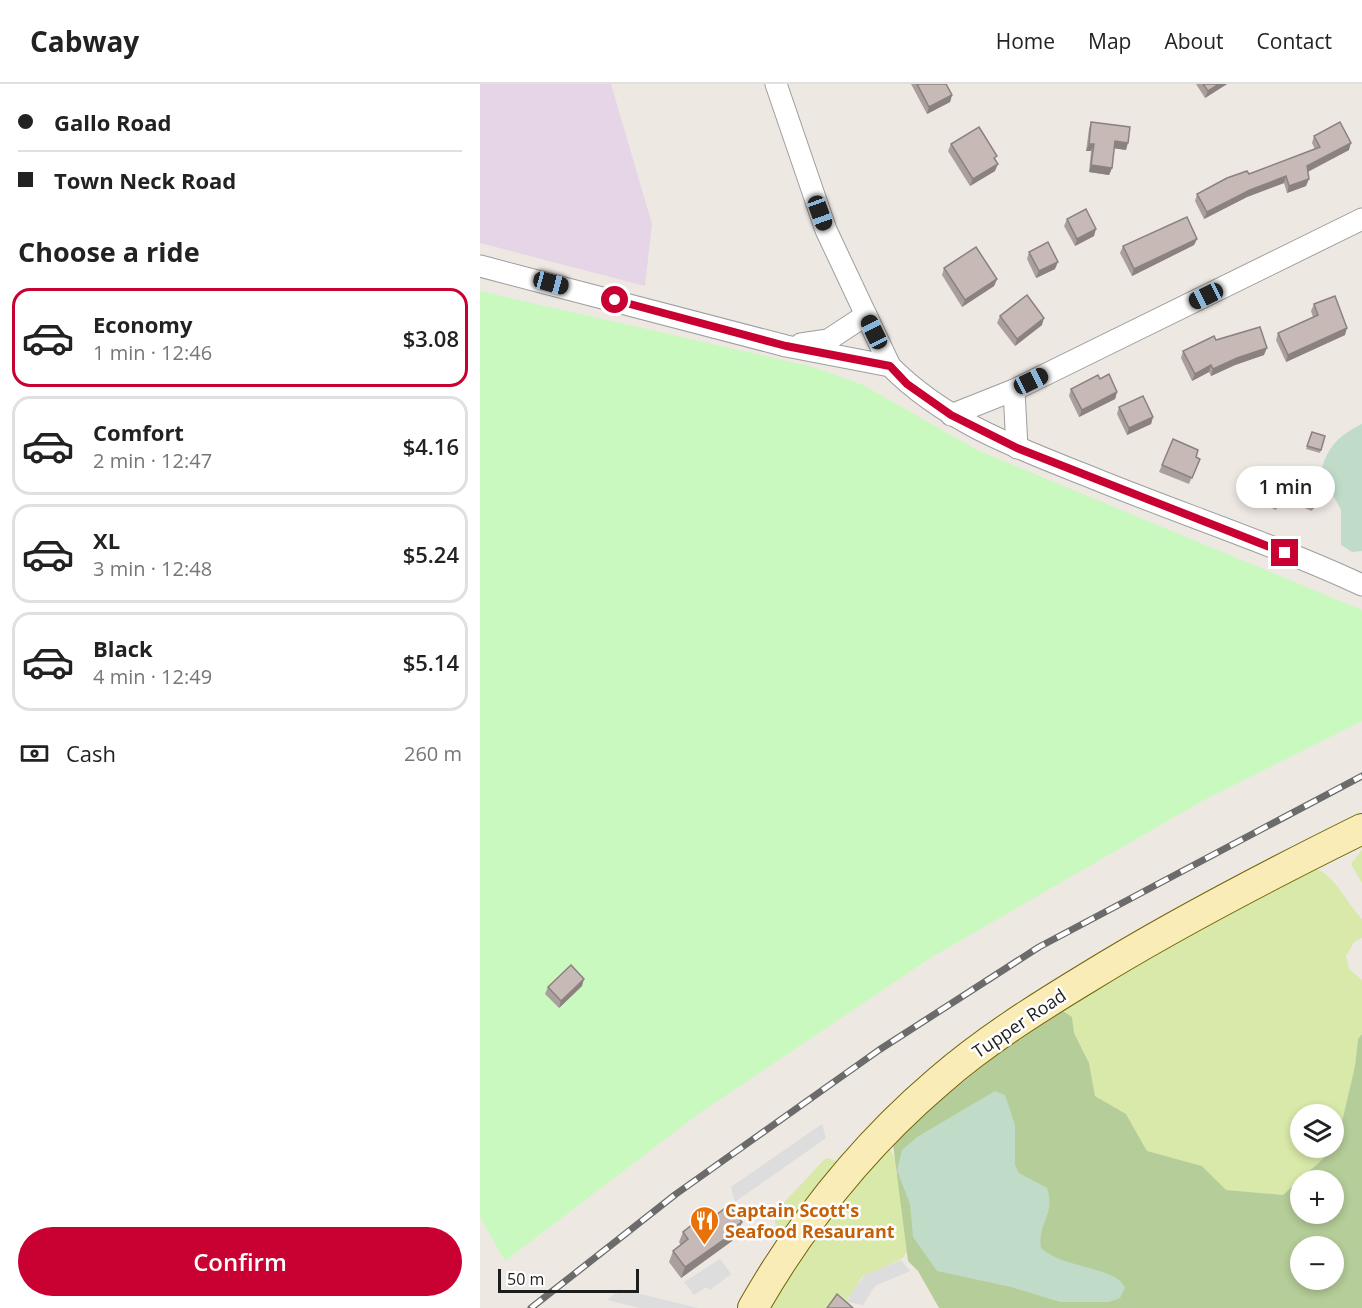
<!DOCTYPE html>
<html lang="en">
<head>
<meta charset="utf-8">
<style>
	:root { --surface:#fff; --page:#f6f6f6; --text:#222; --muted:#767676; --line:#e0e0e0; --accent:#c90132 }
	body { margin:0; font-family:"Open Sans",sans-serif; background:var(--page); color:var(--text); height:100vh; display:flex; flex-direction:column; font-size:22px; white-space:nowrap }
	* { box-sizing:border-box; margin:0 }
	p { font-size:20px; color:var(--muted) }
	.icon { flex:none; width:33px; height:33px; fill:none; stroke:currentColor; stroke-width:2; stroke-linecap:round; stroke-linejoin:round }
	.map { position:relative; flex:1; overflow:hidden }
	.side { display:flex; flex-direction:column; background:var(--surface); width:480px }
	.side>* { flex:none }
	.hud { display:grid; align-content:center; height:132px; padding:0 18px; background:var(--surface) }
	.controls { position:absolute; left:810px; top:1020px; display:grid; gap:12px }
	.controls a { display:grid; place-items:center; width:54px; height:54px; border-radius:50%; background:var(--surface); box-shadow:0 3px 9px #0003; font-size:30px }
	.scale { position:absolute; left:18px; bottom:15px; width:141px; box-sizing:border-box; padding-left:6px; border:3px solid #1d1d1d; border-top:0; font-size:16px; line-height:21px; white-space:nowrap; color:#1d1d1d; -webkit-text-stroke:4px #fff; paint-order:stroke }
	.end { position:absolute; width:27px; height:27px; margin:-14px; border:8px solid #c90132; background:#fff; box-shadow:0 0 0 3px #fff }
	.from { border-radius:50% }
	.bubble { position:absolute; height:42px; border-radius:21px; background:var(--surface); box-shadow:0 3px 9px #0003; font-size:20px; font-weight:600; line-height:42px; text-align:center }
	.car { position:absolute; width:18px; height:36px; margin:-18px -9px; border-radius:8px; box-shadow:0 0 4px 2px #0007; background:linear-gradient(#222 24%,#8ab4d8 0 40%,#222 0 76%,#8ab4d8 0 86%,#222 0) }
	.hud b { display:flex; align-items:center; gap:21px; height:57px; font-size:22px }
	.hud b+b { border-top:2px solid var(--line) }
	.hud i { width:15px; height:15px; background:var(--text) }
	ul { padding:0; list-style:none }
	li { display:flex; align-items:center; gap:18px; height:99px; margin:0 12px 9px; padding:0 6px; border:3px solid var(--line); border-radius:18px }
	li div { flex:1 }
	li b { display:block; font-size:22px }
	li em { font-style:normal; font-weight:600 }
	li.selected { border-color:var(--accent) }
	li>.icon { width:54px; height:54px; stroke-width:1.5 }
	h2 { padding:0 18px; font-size:27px; line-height:72px }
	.pay { display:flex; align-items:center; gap:15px; height:66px; padding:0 18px; font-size:22px }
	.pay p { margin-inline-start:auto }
	.cta { display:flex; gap:12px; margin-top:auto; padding:12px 18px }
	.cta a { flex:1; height:69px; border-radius:36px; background:var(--accent); color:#fff; font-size:24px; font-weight:600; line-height:69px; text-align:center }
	header { display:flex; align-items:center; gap:36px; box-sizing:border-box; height:84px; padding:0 30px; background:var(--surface); border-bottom:2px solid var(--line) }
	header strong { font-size:28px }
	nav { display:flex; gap:33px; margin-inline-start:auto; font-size:21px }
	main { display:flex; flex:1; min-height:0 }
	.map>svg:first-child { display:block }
	.industrial { fill:#e6d5e7 }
	.grass { fill:#d8e9a9; fill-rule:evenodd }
	.forest { fill:#b5cd98; fill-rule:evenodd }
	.wetland { fill:#c0dcc8 }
	.park { fill:#c9f9bf }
	.parking { fill:#ddd }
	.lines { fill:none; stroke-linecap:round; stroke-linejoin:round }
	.minor-casing { stroke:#9e9e9e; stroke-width:23 }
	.secondary-casing { stroke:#736405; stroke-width:32 }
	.minor { stroke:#fff; stroke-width:21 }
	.secondary { stroke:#f9ecb6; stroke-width:30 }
	.rail-casing { stroke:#6b6b6b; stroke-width:7 }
	.rail { stroke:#fff; stroke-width:4.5; stroke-dasharray:14; stroke-linecap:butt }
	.wall { fill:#aa9f9d }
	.shaded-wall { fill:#8b827f }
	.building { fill:#c6b9b6; stroke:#8b827f; stroke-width:1.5 }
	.route { stroke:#c90132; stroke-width:8 }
	.labels { text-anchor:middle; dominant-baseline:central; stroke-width:5; stroke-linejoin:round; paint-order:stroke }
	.street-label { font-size:18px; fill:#1d1d1d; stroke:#fff }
	.food-label { font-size:18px; font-weight:bold; fill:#c56008; stroke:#fff; text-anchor:start }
</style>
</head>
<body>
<header>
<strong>Cabway</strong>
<nav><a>Home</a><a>Map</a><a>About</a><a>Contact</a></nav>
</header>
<main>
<section class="side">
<div class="hud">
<b><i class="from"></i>Gallo Road</b>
<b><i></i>Town Neck Road</b>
</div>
<h2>Choose a ride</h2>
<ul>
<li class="selected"><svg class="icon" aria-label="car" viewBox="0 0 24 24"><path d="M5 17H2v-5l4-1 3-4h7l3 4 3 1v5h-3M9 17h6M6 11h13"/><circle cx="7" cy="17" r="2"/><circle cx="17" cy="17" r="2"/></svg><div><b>Economy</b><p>1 min · 12:46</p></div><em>$3.08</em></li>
<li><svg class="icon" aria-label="car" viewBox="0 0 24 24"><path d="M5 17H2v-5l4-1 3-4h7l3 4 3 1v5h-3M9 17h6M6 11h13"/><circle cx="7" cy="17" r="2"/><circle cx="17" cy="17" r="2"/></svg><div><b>Comfort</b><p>2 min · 12:47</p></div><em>$4.16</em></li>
<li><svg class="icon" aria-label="car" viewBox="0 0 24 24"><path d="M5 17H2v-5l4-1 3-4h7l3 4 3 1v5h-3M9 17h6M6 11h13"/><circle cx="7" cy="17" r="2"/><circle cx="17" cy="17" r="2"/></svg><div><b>XL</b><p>3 min · 12:48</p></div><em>$5.24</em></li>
<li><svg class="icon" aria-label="car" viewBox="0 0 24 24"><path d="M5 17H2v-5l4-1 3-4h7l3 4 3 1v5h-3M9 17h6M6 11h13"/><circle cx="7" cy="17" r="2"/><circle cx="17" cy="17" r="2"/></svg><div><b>Black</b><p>4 min · 12:49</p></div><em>$5.14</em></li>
</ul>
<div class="pay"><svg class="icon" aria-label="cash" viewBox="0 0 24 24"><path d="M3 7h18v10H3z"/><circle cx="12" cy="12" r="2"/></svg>Cash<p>260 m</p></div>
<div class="cta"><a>Confirm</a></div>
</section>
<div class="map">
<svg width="882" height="1224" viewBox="0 0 882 1224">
	<rect width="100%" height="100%" fill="#eee8e3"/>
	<path class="industrial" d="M0 0H131L172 140 165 202 0 159Z"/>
	<g class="grass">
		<path d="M882 766V799L871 780Z"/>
		<path d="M831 784C853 786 866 819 882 835V854L874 858 866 872 869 885 882 896V950L878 955 875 982 856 1063 803 1111 745 1106 722 1082 667 1067 646 1030 615 1012 609 979 594 949 592 933 583 927 685 865ZM820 1030H854V1064H820Z"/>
		<path d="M409 1064 417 1078 416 1088 427 1121 428 1166 423 1174 382 1193 362 1224H287L330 1153Z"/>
		<path d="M346 1074 357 1077 304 1147 300 1146 295 1139V1128Z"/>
	</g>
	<path class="forest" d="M583 927 592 933 594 949 609 979 615 1012 646 1030 667 1067 722 1082 746 1106 803 1111 856 1063 875 982 878 955 882 950V1224H459L438 1187 428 1177 413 1060 459 1017 522 967ZM820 1096H854V1130H820ZM820 1162H854V1196H820Z"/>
	<g class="wetland">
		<path d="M882 340V467L872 468 861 461V426L841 388C847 363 859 351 882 340Z"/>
		<path d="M515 1007 525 1011 535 1041V1081L539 1089 567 1104C576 1132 557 1138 561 1164 584 1185 638 1183 645 1204L640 1214 629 1218H580L531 1203 457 1187 433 1153 430 1120 417 1086 422 1066 437 1053Z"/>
	</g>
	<path class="park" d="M0 207 333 283 383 301 497 366 882 526V637L722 717 452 873 221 1028 25 1177 0 1133Z"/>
	<g class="parking">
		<path d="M342 1040 346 1054 255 1118 251 1103Z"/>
		<path d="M240 1175 251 1190 230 1206 226 1203 214 1211 204 1198Z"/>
		<path d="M421 1176 430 1187 395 1202 383 1221 367 1218 374 1205 385 1191Z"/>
		<path d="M140 1205 218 1224H159L127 1216Z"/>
	</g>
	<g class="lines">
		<defs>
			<g id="minor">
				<path d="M296 0 346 146 410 282C463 336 534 363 603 390 695 428 791 459 882 501"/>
				<path d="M0 182 306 262 410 282"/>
				<path d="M321 260 348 256 386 231"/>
				<path d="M471 331 534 306"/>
				<path d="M537 364 534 306 882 135"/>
			</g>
			<path id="secondary" d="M273 1224C322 1138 384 1061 459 997 505 957 556 925 607 894 696 839 789 791 882 745"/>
		</defs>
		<use href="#minor" class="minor-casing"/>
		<use href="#secondary" class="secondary-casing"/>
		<use href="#minor" class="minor"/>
		<use href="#secondary" class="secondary"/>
		<defs>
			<path id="rail" d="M51 1224 196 1110 399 966 559 863 882 692"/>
		</defs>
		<use href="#rail" class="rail-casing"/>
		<use href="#rail" class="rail"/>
	</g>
	<g class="wall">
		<path d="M431 0H466L472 11 470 18 447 30Z"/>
		<path d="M716 0H747L725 14Z"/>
		<path d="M611 38 646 66 634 64 632 84 629 91 609 88 611 67H606L609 45Z"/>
		<path d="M834 52 869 66 828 88 826 102 807 109 804 99 767 113 724 135 715 117 717 110 835 65 832 59Z"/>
		<path d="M471 60 515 76V87L490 102 468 67Z"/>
		<path d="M587 135 614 152 595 162 584 142Z"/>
		<path d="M717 155 714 161 652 192 640 169 643 162Z"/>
		<path d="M549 168 575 185 556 194 547 175Z"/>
		<path d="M464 184 517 195 514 202 482 223 462 191Z"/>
		<path d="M834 220 865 251 806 278 796 256 798 249 833 233 831 227Z"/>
		<path d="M520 232 562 241 535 262 517 239Z"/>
		<path d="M736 256 784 271 755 281 731 292 729 288 712 297 701 274 703 267Z"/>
		<path d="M620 295 637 308 635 315 599 333 589 312 591 305Z"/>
		<path d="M639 323 673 333 671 340 647 351 637 330Z"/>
		<path d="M832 348 845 352 840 369 826 365Z"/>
		<path d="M716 373 720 375 709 400 679 388 682 381Z"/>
		<path d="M808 397 796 426 771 415 774 408Z"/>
		<path d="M841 408 832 427 817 421 819 417Z"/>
		<path d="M102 902 79 924 65 910 68 903Z"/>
		<path d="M227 1138H262L258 1148 254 1151 252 1157 201 1194 189 1178 193 1167 201 1161 199 1158 203 1148Z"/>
	</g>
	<g class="shaded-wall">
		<path d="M739 0H747L725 14 728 7Z"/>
		<path d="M472 11 470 18 447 30 449 23Z"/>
		<path d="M635 57 648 59 646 66 632 64Z"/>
		<path d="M871 59 869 66 825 89 827 82Z"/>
		<path d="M609 60H614L611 67H606Z"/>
		<path d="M518 80 515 87 490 102 493 95Z"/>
		<path d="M611 81 632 84 629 91 609 88Z"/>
		<path d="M806 92 804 99 767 113 724 135 727 128 770 106Z"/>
		<path d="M829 95 826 102 807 109 809 102Z"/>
		<path d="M616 145 614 152 595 162 597 155Z"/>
		<path d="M717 155 714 161 652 192 654 185Z"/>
		<path d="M578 178 575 185 556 194 559 187Z"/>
		<path d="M517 195 514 202 482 223 485 216Z"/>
		<path d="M564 234 562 241 535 262 537 255Z"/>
		<path d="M867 244 865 251 806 278 808 271Z"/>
		<path d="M787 264 784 271 755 281 731 292 733 285 757 274Z"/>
		<path d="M731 281 729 288 712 297 715 290Z"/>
		<path d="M637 308 635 315 599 333 602 326Z"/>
		<path d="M673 333 671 340 647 351 649 344Z"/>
		<path d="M104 895 102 902 79 924 81 917Z"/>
		<path d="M262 1138 258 1148 254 1151 252 1157 201 1194 205 1183Z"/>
	</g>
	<g class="building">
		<path d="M437 0H466L472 11 449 23Z"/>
		<path d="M723 0H739L728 7Z"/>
		<path d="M611 38 650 43 648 59 635 57 632 84 611 81 614 60H609Z"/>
		<path d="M860 38 871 59 827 82 829 95 809 102 806 92 770 106 727 128 717 110 747 94 767 87 769 90 840 63 834 52Z"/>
		<path d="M499 43 517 72 514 74 518 80 493 95 471 60Z"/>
		<path d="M606 125 616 145 597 155 587 135Z"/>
		<path d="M707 133 717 155 654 185 643 162Z"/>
		<path d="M568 158 578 178 559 187 549 168Z"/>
		<path d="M496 163 517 195 485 216 464 184Z"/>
		<path d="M547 211 564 234 537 255 520 232Z"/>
		<path d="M855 212 867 244 808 271 798 249 838 231 834 220Z"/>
		<path d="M780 243 787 264 757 274 733 285 731 281 715 290 703 267 734 252 736 256Z"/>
		<path d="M629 290 637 308 602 326 591 305 618 291 620 295Z"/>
		<path d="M663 312 673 333 649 344 639 323Z"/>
		<path d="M832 348 845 352 841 366 827 362Z"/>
		<path d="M693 355 718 366 716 373 720 375 712 394 682 381Z"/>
		<path d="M783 386 808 397 798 419 774 408Z"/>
		<path d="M827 401 841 408 833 424 819 417Z"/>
		<path d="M91 881 104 895 81 917 68 903Z"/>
		<path d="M249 1121 262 1138 253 1144 256 1147 205 1183 193 1167 208 1155 203 1148 223 1132 227 1138Z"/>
		<path d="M357 1210 373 1224H347Z"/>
	</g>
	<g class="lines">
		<path class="route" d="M135 216 306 262 410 282 427 300 471 331 537 364 805 469"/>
	</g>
	<defs>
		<symbol id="restaurant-pin" viewBox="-11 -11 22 30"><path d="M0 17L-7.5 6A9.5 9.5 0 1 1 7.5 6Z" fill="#e8710a" stroke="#fff"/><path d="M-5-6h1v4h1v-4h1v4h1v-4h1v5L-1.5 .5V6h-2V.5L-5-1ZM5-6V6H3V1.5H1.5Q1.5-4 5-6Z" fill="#fff"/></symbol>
	</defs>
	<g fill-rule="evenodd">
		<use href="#restaurant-pin" x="208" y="1120" width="33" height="45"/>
	</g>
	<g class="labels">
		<g class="street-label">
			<text transform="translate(539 939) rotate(-34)">Tupper Road</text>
		</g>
		<g class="food-label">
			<text x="245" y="1126">Captain Scott's<tspan x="245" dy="21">Seafood Resaurant</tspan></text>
		</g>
	</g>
</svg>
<div class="controls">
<a><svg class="icon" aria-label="layers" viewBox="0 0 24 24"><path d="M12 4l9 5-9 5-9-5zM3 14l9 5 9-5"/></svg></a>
<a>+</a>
<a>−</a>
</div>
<div class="scale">50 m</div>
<i class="end from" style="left:135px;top:216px"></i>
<i class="end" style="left:805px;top:469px"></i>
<div class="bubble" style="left:756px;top:382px;width:99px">1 min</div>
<i class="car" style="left:340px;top:129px;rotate:160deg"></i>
<i class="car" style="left:71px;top:199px;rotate:105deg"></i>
<i class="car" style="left:726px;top:212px;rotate:244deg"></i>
<i class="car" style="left:394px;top:248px;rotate:334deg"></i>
<i class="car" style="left:551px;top:297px;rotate:64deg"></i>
</div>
</main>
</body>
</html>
